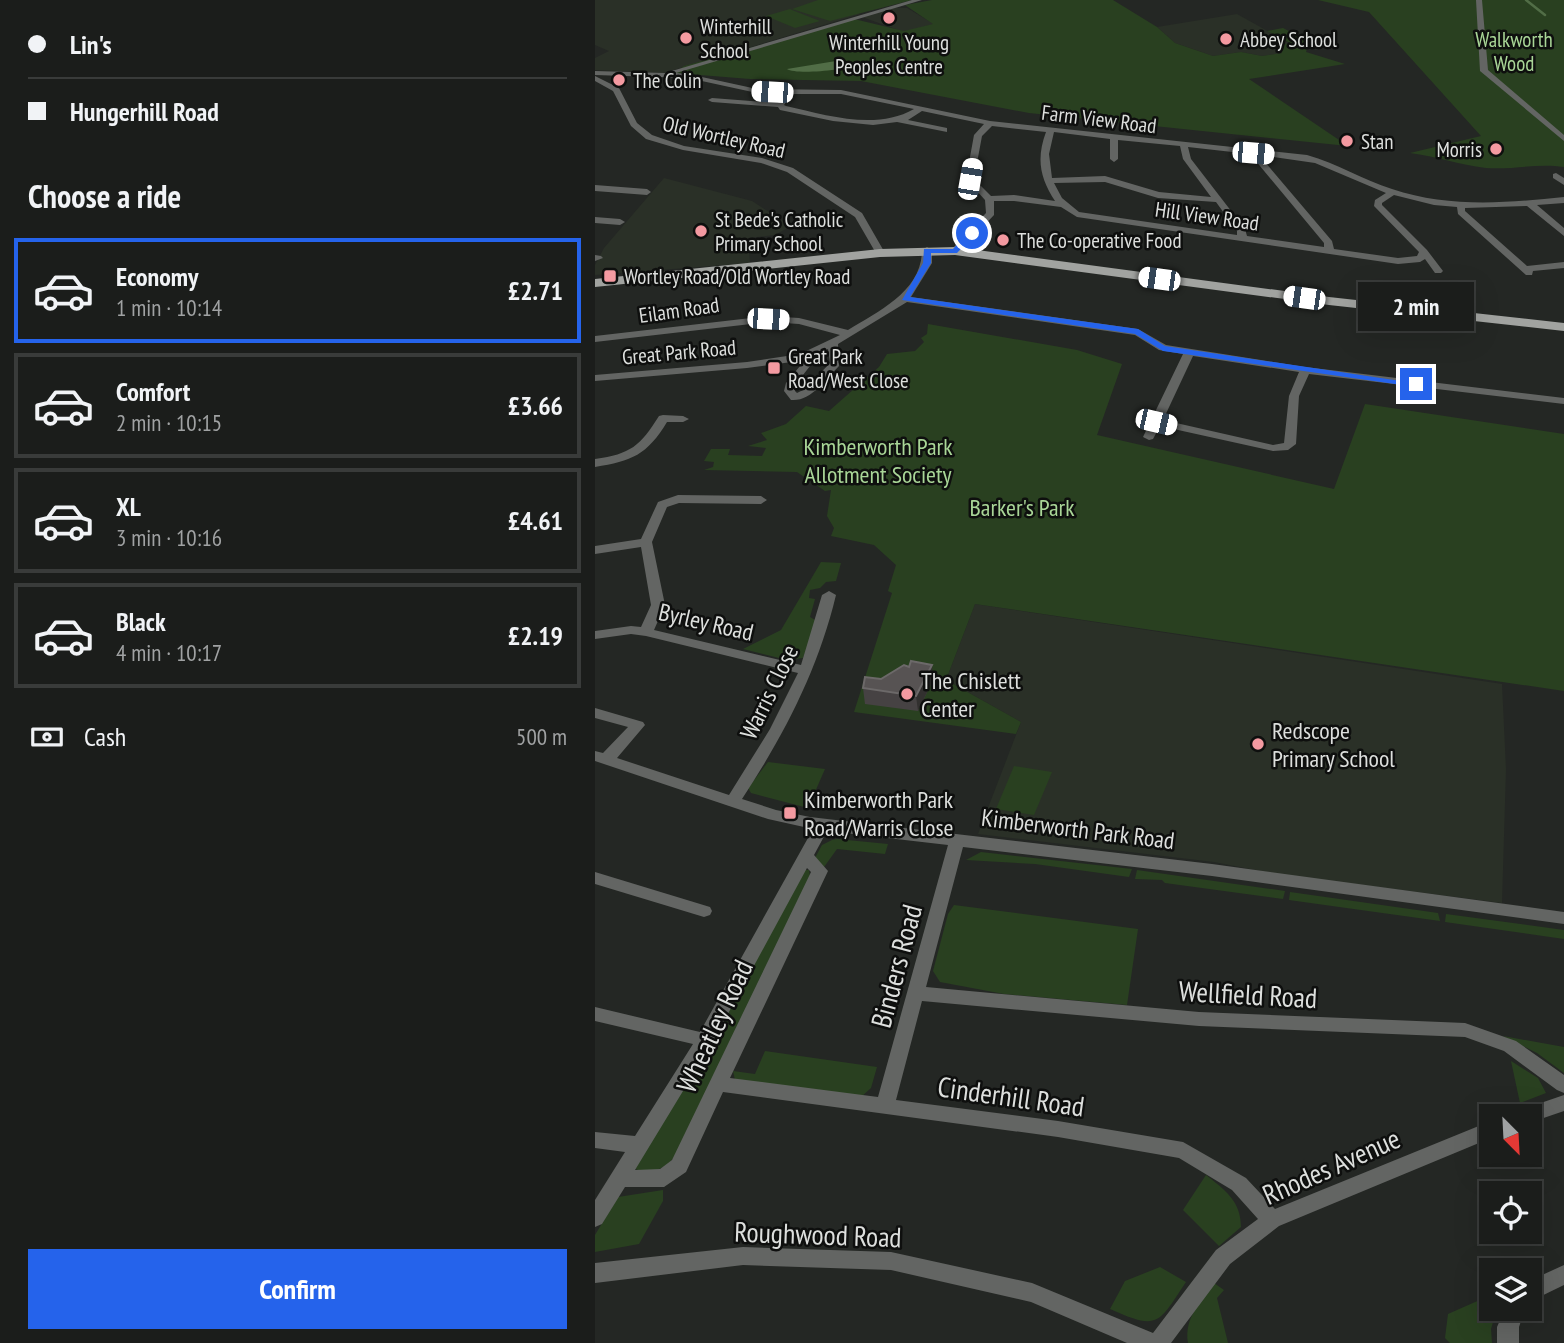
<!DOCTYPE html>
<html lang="en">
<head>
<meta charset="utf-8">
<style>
	:root { --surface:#1b1d1b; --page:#242624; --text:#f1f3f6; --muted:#a0a2a3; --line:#393b3a; --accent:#2563eb }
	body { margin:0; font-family:"PT Sans Narrow",sans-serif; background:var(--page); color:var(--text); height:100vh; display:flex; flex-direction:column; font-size:26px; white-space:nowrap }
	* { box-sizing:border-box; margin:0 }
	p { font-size:23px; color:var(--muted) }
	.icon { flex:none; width:38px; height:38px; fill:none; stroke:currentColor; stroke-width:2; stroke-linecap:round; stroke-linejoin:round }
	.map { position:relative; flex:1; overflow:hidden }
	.details { display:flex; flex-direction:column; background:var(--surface); width:595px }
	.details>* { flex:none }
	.guide { display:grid; align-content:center; height:154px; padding:0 28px; background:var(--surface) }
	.needle { width:46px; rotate:156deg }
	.buttons { position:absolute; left:884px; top:1104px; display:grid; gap:14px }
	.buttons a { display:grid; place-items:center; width:63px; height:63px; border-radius:0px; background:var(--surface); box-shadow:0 7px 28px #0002,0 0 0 2px var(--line); font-size:35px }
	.end { position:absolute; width:32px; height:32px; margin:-16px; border:9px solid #2563eb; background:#fff; box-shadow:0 0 0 4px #fff }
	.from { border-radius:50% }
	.bubble { position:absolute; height:49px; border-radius:0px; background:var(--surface); box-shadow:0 7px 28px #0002,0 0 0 2px var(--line); font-size:23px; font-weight:700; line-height:49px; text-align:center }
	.car { position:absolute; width:21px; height:42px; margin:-21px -10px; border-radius:9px; box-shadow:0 0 5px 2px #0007; background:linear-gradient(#fff 24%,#345 0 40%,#fff 0 76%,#345 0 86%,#fff 0) }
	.guide b { display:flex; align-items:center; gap:24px; height:66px; font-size:26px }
	.guide b+b { border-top:2px solid var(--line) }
	.guide i { width:18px; height:18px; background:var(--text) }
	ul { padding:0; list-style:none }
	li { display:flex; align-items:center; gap:21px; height:105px; margin:0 14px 10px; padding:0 14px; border:4px solid var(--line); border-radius:0px }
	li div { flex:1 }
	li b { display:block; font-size:26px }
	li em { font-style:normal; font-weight:700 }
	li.active { border-color:var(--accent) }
	li>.icon { width:63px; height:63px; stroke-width:1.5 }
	h2 { padding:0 28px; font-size:32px; line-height:84px }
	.pay { display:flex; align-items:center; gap:18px; height:77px; padding:0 28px; font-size:26px }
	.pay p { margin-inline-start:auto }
	.button { display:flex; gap:14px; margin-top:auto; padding:14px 28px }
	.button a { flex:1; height:80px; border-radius:0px; background:var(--accent); color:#fff; font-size:28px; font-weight:700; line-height:80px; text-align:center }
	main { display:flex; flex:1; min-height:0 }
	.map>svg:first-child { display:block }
	.built { fill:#2a3027 }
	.green { fill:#294020 }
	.water { fill:#516d46 }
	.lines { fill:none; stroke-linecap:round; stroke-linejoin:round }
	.stream { stroke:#516d46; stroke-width:2.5 }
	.minor { fill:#636563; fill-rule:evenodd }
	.major { fill:#a1a3a0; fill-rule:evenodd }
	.wall { fill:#464243 }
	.shaded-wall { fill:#32302f }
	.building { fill:#575353; stroke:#6c6969; stroke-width:2 }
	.route { fill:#2563eb }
	.poi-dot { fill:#f49aa1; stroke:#0e0f0e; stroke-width:2.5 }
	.labels { text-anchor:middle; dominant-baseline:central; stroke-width:5; stroke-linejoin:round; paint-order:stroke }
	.far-poi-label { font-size:21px; fill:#dddfdd; stroke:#0e0f0e; text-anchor:start }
	.far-park-label { font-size:21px; fill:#a9d697; stroke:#0e0f0e }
	.far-street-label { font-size:21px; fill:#dddfdd; stroke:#0e0f0e }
	.park-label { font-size:24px; fill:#a9d697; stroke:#0e0f0e }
	.street-label { font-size:24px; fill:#dddfdd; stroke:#0e0f0e }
	.poi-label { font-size:24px; fill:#dddfdd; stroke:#0e0f0e; text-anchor:start }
	.near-street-label { font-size:28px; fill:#dddfdd; stroke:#0e0f0e }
</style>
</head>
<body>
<main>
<section class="details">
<div class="guide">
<b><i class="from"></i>Lin's</b>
<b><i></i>Hungerhill Road</b>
</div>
<h2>Choose a ride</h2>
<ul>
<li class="active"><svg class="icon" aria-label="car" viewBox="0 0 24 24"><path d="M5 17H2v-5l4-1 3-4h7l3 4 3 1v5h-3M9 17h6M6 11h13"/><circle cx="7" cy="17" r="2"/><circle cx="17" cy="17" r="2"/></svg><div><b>Economy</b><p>1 min · 10:14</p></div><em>£2.71</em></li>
<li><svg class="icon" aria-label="car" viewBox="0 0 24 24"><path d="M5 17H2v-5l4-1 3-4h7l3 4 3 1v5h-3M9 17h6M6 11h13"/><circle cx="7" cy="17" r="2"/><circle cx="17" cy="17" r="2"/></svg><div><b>Comfort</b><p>2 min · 10:15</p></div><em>£3.66</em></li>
<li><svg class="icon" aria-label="car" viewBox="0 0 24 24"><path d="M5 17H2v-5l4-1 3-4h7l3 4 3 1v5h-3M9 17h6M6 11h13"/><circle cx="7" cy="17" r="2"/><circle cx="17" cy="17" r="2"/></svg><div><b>XL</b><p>3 min · 10:16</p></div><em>£4.61</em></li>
<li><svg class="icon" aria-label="car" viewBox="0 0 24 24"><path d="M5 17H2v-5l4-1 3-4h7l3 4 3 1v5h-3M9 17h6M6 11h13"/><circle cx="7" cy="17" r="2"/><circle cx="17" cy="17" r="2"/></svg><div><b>Black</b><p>4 min · 10:17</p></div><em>£2.19</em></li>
</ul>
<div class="pay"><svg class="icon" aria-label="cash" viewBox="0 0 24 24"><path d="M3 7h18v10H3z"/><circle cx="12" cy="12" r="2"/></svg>Cash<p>500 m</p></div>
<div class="button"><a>Confirm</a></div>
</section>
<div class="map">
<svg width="969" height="1343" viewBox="0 0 969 1343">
	<rect width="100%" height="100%" fill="#242724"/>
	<g class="built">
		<path d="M0 0H223L265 14 69 73 0 70V58L14 51 0 45Z"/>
		<path d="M297 8H312L339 24 309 32 267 17Z"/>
		<path d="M642 14 696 44 687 53 667 56 646 52 618 56 580 43 562 27Z"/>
		<path d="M69 178 157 201 196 226 180 235 153 238 155 263 0 275V265L9 248Z"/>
		<path d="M380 604 907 684 911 769 907 903 681 874 619 862 383 834 426 722 351 680Z"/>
	</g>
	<g class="green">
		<path d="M223 0H317L235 21 197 9Z"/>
		<path d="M337 0H518L562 27 580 43 618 56 646 52 667 56 687 53 684 46 695 43 672 31 688 28 714 42 711 52 750 64 654 79 753 146 434 113 266 81 155 79 80 73 89 66 259 19 309 31 338 24 310 5Z"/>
		<path d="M723 0H969V167C942 163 918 170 891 168 864 165 841 156 815 153L886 136 774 12Z"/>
		<path d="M195 9 197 10 225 21 200 28 171 16Z"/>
		<path d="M333 324 482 350 527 364 502 435 739 489 770 404 969 434V691L380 604 351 680 426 722 421 734 259 712 297 593 293 591 301 565 279 545 236 536 239 528 232 516 236 490 230 491 202 472 109 470 118 467 119 462 109 461 116 449H135L133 455 167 456 171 448 153 446 172 440 166 433 191 424 211 406 234 411 284 367 292 354 320 351 329 342 326 338 332 334Z"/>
		<path d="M226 562 246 563 241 581 231 582 225 588 215 590 214 598 220 599 215 617 222 621 208 658 192 660 148 649 186 630Z"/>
		<path d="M173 762 230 769 213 808 156 793 153 788Z"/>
		<path d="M419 766 457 772 439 815 401 809Z"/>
		<path d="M237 840 242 839 293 844 290 854 242 849 229 867 220 858 227 845Z"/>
		<path d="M386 852 537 869 534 877 440 864 371 860Z"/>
		<path d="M210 870H214L215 876 82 1154C71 1169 55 1176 38 1168L106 1061Z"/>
		<path d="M542 870 690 891 688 899 570 883 567 880 540 879Z"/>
		<path d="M695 892 843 913 845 921 694 900Z"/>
		<path d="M359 905 543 929 532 1005 409 994 345 982 338 971 353 914Z"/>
		<path d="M851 914 969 930V939L850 922Z"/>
		<path d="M908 1036 969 1047V1073L942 1053Z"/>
		<path d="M170 1051 282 1067 276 1088 266 1097 140 1080 138 1071 160 1074Z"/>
		<path d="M916 1061 943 1078 951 1093 925 1103Z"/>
		<path d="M611 1175C630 1190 646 1201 646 1227L624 1246 588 1210Z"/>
		<path d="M68 1190V1201L44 1244 0 1252V1235L23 1197Z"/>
		<path d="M565 1267 591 1282C563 1324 564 1331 515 1309L530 1281Z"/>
		<path d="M619 1283 629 1290 622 1298 633 1343H593C589 1319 605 1301 619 1283Z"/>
		<path d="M896 1295V1309H902L896 1329 897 1343H855L850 1338 853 1314Z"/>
	</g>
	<path class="water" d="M247 60 262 65C250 70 201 75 192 69Z"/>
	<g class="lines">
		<path class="stream" d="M931 0 950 15"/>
		<g class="minor">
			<path d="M317 0H327L81 73 93 74 162 89 246 90 395 121 712 155C742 163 768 180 797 189 853 208 912 203 969 197V203L942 205 969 228V236L932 206 870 208V211L932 266 969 262V268L938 271 937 275H931L863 214 862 207 839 205 799 195 787 203V205L832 250 848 271 846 273H840L830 259 825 262 803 264 482 217 466 207 419 201H399V215L363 253 360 254 355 251 357 249 391 213 390 200 371 179 379 135 389 124 327 111 313 120 352 128V132L302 122 278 125 238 121 185 110 183 107 117 102 113 100 117 98 183 103 189 94 162 93 93 78 0 75V71L70 73ZM197 94H246L319 109C281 131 231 115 191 106L189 105ZM397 126 451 132C441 159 445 178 460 201L419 195 396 196 379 179 387 136ZM459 132 515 139V159L519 162 523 159V140L585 146 588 159 616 197 564 192 510 176 457 178 454 154ZM593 147 655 154 729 243V247L652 236 650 229 596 159ZM664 155 720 163 791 193 780 200 779 206 824 252 822 256 803 258 739 249 737 241ZM510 182 563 198 621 202 642 231V235L484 212 467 198 459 183Z"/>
			<path d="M881 0H887L893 70 969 135V141L885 71Z"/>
			<path d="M0 76 24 88 42 123 57 135 89 146 167 158 198 168 267 213 290 253 282 255 260 217 192 172 166 163 88 150 51 139 36 126 18 91 0 81Z"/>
			<path d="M961 173 969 178V185L958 178V174Z"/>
			<path d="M0 185 52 189 56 192 52 195 0 191Z"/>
			<path d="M0 217 25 219 30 222 25 225 0 223Z"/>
			<path d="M332 247 337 250V263L316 297 543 329 571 345 710 367 969 398V404L714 374 704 396 701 444 693 450 678 451 565 426 558 439 554 440 548 437 588 354 564 350 540 335 312 302 243 344 244 366C231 379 216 402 196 400L189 391 191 383 205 366 204 361 152 368 0 381V375L152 362 205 354 245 335 204 324 173 322 0 342V336L173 316 204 318 253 330C284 311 327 291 327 250ZM233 349 235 363 210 389 202 393 200 391 201 384 215 366 214 358ZM598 356 704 372 694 396 689 443 678 445 568 420Z"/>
			<path d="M0 255 6 256 8 258 0 261Z"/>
			<path d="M68 415 88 416 94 419 88 422H72C52 455 37 461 0 467V459C36 454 45 446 64 416Z"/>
			<path d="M83 495 166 496 172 500 166 504 84 503 72 507 57 542 70 605 59 630 206 665 227 595 234 591 241 595C223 670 189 735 147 799L181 810 215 817 617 864 969 912V924L617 876 368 847 331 987 604 1012 870 1023 921 1041 969 1075V1093L962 1090 909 1051 870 1037 604 1026 327 1001 301 1100 463 1121 588 1142 651 1178 680 1209 896 1121V1138L684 1226 635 1264 576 1343H532L436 1302 296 1270 148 1265 0 1283V1263L148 1247 296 1252 437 1283 558 1333 621 1250 663 1219 637 1190 584 1158 463 1137 128 1092 91 1172 69 1187H30L7 1224 0 1227V1200L30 1152 0 1148V1132L40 1136 98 1044 0 1021V1007L105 1032 218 829 173 819 0 761V751L8 753 33 727 0 718V708L48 722 50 725 22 758 134 795 175 729 203 673 51 636 36 634 0 639V631L36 626 46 627 56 605 46 547 0 554V546L46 539 63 502ZM232 831 353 845 283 1097 135 1078 233 871 219 855ZM212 868 216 872 77 1160 65 1169 40 1170 116 1045Z"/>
			<path d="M0 872 115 907 117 911 115 915 109 917 0 884Z"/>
			<path d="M969 1095V1111L934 1123V1116H923L925 1110Z"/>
			<path d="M969 1265V1285L934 1302V1281Z"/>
			<path d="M910 1309H930L924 1327V1343H902V1327Z"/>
		</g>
		<path class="major" d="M360 247 734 297 969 323V331L734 305 360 255 285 257 0 287V279L285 249Z"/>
	</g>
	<path class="wall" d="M286 679 338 680 323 711 270 704 268 688Z"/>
	<path class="shaded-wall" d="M337 665 338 680 323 711 321 696Z"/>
	<path class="building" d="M316 661 337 665 321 696 268 688 270 677 286 679 309 665 314 667Z"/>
	<path class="route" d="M374 231 381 233 362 253H336V263L315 297 543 329 570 346 826 384 821 387 568 351 540 334 307 300 328 263 329 249H358Z"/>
	<g class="poi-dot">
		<circle cx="294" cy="18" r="7"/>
		<circle cx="91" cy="38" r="7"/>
		<circle cx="631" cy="39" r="7"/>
		<circle cx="24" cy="80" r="7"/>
		<circle cx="752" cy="141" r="7"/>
		<circle cx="901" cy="149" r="7"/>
		<circle cx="106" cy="231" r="7"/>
		<circle cx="408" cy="240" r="7"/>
		<rect x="8" y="269" width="14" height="14" rx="3.5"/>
		<rect x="172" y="361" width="14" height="14" rx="3.5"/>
		<circle cx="312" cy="694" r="7"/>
		<circle cx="663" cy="744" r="7"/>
		<rect x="188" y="806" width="14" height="14" rx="3.5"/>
	</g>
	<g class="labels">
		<g class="far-poi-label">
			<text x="105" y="26">Winterhill<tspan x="105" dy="24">School</tspan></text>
			<text x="645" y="39">Abbey School</text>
			<text x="294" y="42" text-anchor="middle">Winterhill Young<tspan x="294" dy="24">Peoples Centre</tspan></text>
			<text x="38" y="80">The Colin</text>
			<text x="766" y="141">Stan</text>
			<text x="887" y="149" text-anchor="end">Morris</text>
			<text x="120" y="219">St Bede's Catholic<tspan x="120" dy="24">Primary School</tspan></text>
			<text x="422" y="240">The Co-operative Food</text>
			<text x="29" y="276">Wortley Road/Old Wortley Road</text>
			<text x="193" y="356">Great Park<tspan x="193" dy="24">Road/West Close</tspan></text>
		</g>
		<g class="far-park-label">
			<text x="919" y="39">Walkworth<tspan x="919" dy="24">Wood</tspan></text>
		</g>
		<g class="far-street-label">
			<text transform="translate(504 119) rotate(7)">Farm View Road</text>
			<text transform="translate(129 137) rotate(13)">Old Wortley Road</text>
			<text transform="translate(612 216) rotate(8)">Hill View Road</text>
			<text transform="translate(84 310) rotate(-8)">Eilam Road</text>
			<text transform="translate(84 352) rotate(-5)">Great Park Road</text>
		</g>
		<g class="park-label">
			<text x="283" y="446">Kimberworth Park<tspan x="283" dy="28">Allotment Society</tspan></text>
			<text x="427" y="507">Barker's Park</text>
		</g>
		<g class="street-label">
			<text transform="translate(111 622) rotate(13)">Byrley Road</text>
			<text transform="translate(174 692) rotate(-64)">Warris Close</text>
			<text transform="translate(483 829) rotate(7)">Kimberworth Park Road</text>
		</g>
		<g class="poi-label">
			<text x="326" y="680">The Chislett<tspan x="326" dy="28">Center</tspan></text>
			<text x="677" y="730">Redscope<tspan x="677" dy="28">Primary School</tspan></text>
			<text x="209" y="799">Kimberworth Park<tspan x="209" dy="28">Road/Warris Close</tspan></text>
		</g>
		<g class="near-street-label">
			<text transform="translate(301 966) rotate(-75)">Binders Road</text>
			<text transform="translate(653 994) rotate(3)">Wellfield Road</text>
			<text transform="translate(119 1026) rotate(-65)">Wheatley Road</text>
			<text transform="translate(416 1096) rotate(8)">Cinderhill Road</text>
			<text transform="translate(736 1166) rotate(-24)">Rhodes Avenue</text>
			<text transform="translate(223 1234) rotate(2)">Roughwood Road</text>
		</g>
	</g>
</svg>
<div class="buttons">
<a><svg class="needle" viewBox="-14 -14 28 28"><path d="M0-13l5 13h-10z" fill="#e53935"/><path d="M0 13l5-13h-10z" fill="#a0a2a3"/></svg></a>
<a><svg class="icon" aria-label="locate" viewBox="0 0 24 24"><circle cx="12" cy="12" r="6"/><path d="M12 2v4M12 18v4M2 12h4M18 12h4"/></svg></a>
<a><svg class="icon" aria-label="layers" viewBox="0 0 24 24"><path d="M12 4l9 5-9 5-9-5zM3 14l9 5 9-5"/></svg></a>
</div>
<i class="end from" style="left:377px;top:233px"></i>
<i class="end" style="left:821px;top:384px"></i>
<div class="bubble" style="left:763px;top:282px;width:116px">2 min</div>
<i class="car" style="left:177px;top:92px;rotate:273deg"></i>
<i class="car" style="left:658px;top:153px;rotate:95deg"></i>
<i class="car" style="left:375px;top:179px;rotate:10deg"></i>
<i class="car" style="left:564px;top:279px;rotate:278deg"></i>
<i class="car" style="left:709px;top:298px;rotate:278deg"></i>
<i class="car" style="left:173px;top:319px;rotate:93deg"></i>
<i class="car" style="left:561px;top:422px;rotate:103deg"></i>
</div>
</main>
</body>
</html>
